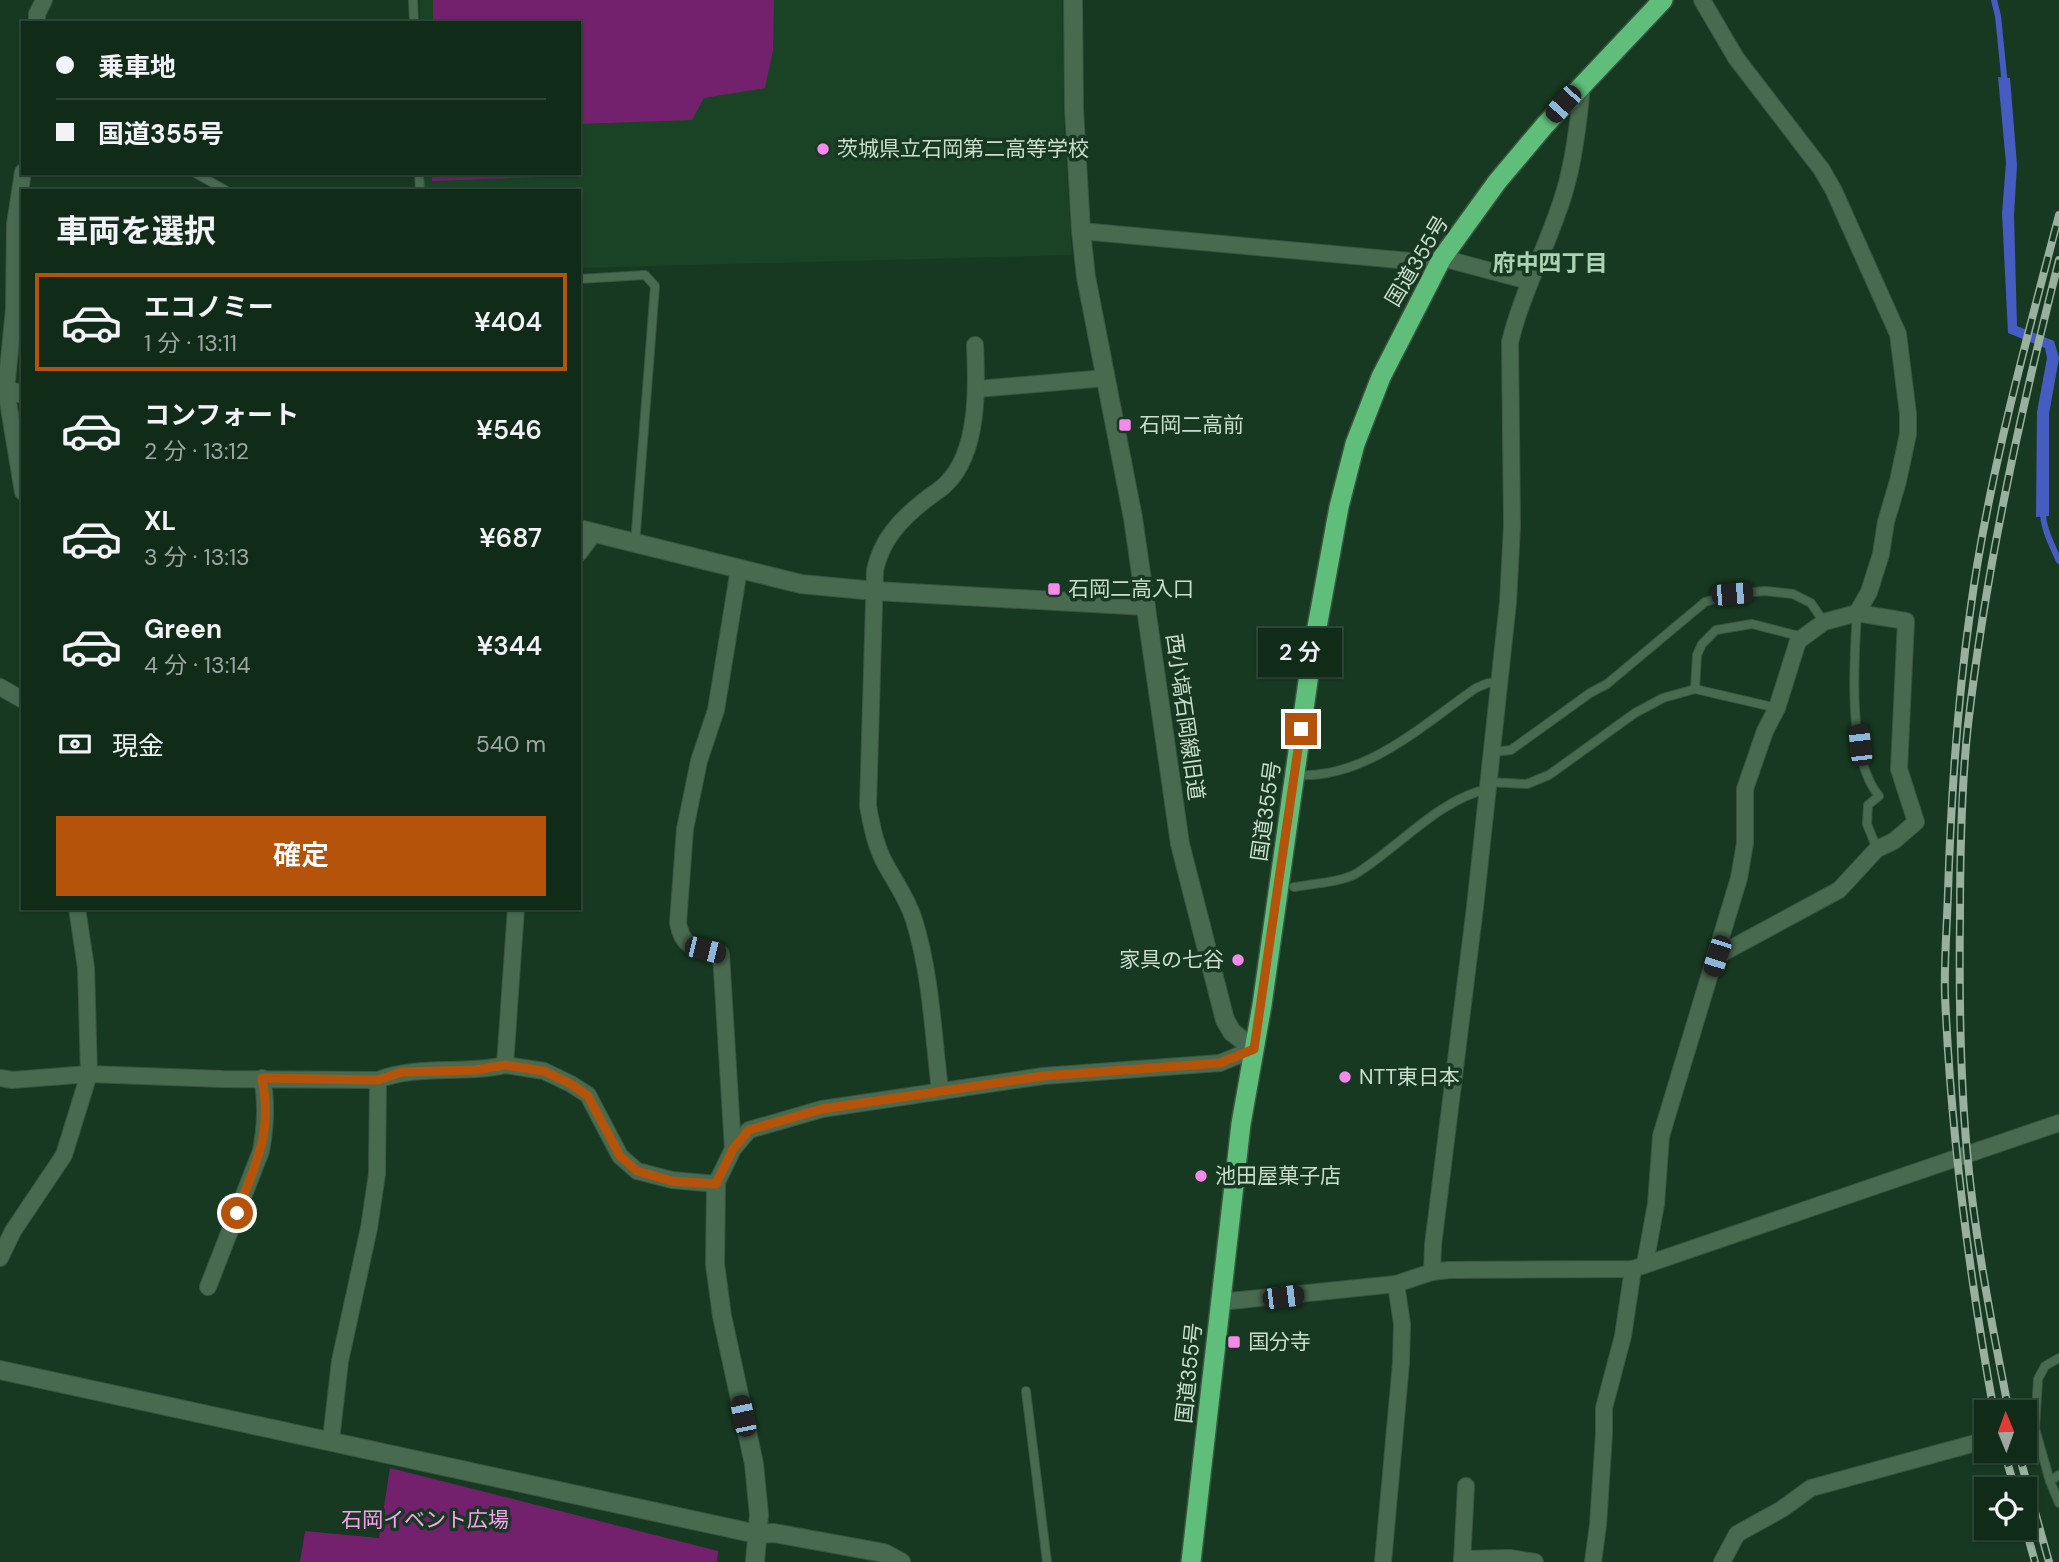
<!DOCTYPE html>
<html lang="ja">
<head>
<meta charset="utf-8">
<style>
	:root { --surface:#112b19; --page:#1e3726; --text:#f1f3f6; --muted:#9ca7a2; --line:#304738; --accent:#b45309 }
	body { margin:0; font-family:"DM Sans","Noto Sans JP",sans-serif; background:var(--page); color:var(--text); height:100vh; display:flex; flex-direction:column; font-size:26px; white-space:nowrap }
	* { box-sizing:border-box; margin:0 }
	p { font-size:23px; color:var(--muted) }
	.icon { flex:none; width:38px; height:38px; fill:none; stroke:currentColor; stroke-width:2; stroke-linecap:round; stroke-linejoin:round }
	.map { position:relative; flex:1; overflow:hidden }
	.side { position:absolute; left:21px; top:189px; width:560px; height:721px; display:flex; flex-direction:column; background:var(--surface); border-radius:0px; box-shadow:0 2px 5px #0004,0 0 0 2px var(--line) }
	.side>* { flex:none }
	.guide { position:absolute; left:21px; top:21px; width:560px; height:154px; border-radius:0px; box-shadow:0 2px 5px #0004,0 0 0 2px var(--line); display:grid; align-content:center; height:154px; padding:0 35px; background:var(--surface) }
	.needle { width:46px; rotate:359deg }
	.fabs { position:absolute; left:1974px; top:1400px; display:grid; gap:14px }
	.fabs a { display:grid; place-items:center; width:63px; height:63px; border-radius:0px; background:var(--surface); box-shadow:0 2px 5px #0004,0 0 0 2px var(--line); font-size:35px }
	.end { position:absolute; width:32px; height:32px; margin:-16px; border:9px solid #b45309; background:#fff; box-shadow:0 0 0 4px #fff }
	.from { border-radius:50% }
	.bubble { position:absolute; height:49px; border-radius:0px; background:var(--surface); box-shadow:0 2px 5px #0004,0 0 0 2px var(--line); font-size:23px; font-weight:600; line-height:49px; text-align:center }
	.car { position:absolute; width:21px; height:42px; margin:-21px -10px; border-radius:9px; box-shadow:0 0 5px 2px #0007; background:linear-gradient(#222 24%,#8ab4d8 0 40%,#222 0 76%,#8ab4d8 0 86%,#222 0) }
	.guide b { display:flex; align-items:center; gap:24px; height:66px; font-size:26px }
	.guide b+b { border-top:2px solid var(--line) }
	.guide i { width:18px; height:18px; background:var(--text) }
	ul { padding:0; list-style:none }
	li { display:flex; align-items:center; gap:21px; height:98px; margin:0 14px 10px; padding:0 21px; border:4px solid transparent; border-radius:0px }
	li div { flex:1 }
	li b { display:block; font-size:26px }
	li em { font-style:normal; font-weight:600 }
	li.on { border-color:var(--accent) }
	li>.icon { width:63px; height:63px; stroke-width:1.5 }
	h2 { padding:0 35px; font-size:32px; line-height:84px }
	.pay { display:flex; align-items:center; gap:18px; height:77px; padding:0 35px; font-size:26px }
	.pay p { margin-inline-start:auto }
	.cta { display:flex; gap:14px; margin-top:auto; padding:14px 35px }
	.cta a { flex:1; height:80px; border-radius:0px; background:var(--accent); color:#fff; font-size:28px; font-weight:600; line-height:80px; text-align:center }
	.map>svg:first-child { display:block }
	.built { fill:#1a4326 }
	.green { fill:#73206d }
	.water { fill:#475cc0 }
	.lines { fill:none; stroke-linecap:round; stroke-linejoin:round }
	.stream { stroke:#475cc0; stroke-width:6 }
	.service-casing { stroke:#395540; stroke-width:10 }
	.minor-casing { stroke:#395540; stroke-width:18 }
	.tertiary-casing { stroke:#395540; stroke-width:20 }
	.trunk-casing { stroke:#395540; stroke-width:22 }
	.service { stroke:#486b50; stroke-width:8 }
	.minor { stroke:#486b50; stroke-width:16 }
	.tertiary { stroke:#486b50; stroke-width:18 }
	.trunk { stroke:#5ebe7a; stroke-width:19 }
	.rail-casing { stroke:#99b09e; stroke-width:8 }
	.rail { stroke:#173921; stroke-width:5; stroke-dasharray:16; stroke-linecap:butt }
	.route { stroke:#b45309; stroke-width:9 }
	.poi-dot { fill:#f788ec; stroke:#173921; stroke-width:2.5 }
	.labels { text-anchor:middle; dominant-baseline:central; stroke-width:7; stroke-linejoin:round; paint-order:stroke }
	.poi-label { font-size:21px; fill:#cbdece; stroke:#173921; text-anchor:start }
	.street-label { font-size:21px; fill:#cbdece; stroke:#173921 }
	.park-label { font-size:21px; fill:#fda0f3; stroke:#173921 }
	.neighbourhood-label { font-size:23px; font-weight:bold; fill:#acd2b4; stroke:#173921 }
</style>
</head>
<body>
<div class="map">
<svg width="2059" height="1562" viewBox="0 0 2059 1562">
	<rect width="100%" height="100%" fill="#173921"/>
	<path class="built" d="M420 0H1062L1064 124 1072 255 579 268V191H424V173H579V23H420Z"/>
	<g class="green">
		<path d="M433 0H774L773 50 765 88 704 98 692 120 579 124V23H433Z"/>
		<path d="M432 173H541V177L432 181Z"/>
		<path d="M390 1468 718 1551 717 1562H300L305 1531 379 1538Z"/>
	</g>
	<path class="water" d="M1998 77 2010 78 2017 165 2014 215 2017 326 2054 341 2059 358 2049 414V516L2036 517 2037 412 2047 358 2045 348 2008 333 2002 213 2006 163Z"/>
	<g class="lines">
		<g class="stream">
			<path d="M1994 0 1998 16 2005 85"/>
			<path d="M2043 509C2042 527 2052 545 2059 561"/>
		</g>
		<defs>
			<g id="service">
				<path d="M413 0 414 23"/>
				<path d="M195 173 227 191"/>
				<path d="M419 173 420 191"/>
				<path d="M579 279 645 275 655 286 635 544"/>
				<path d="M1857 613C1854 660 1847 759 1879 796L1868 805 1867 824 1877 849"/>
				<path d="M1695 689 1697 655 1702 644 1716 630 1752 624 1803 637"/>
				<path d="M1493 752 1511 750 1590 693 1607 684 1705 602 1732 594 1765 591 1793 594 1811 603 1824 622"/>
				<path d="M1294 775C1365 780 1421 726 1476 688L1488 683H1500"/>
				<path d="M1489 782 1527 784 1549 775 1635 713 1663 698 1695 689 1777 708"/>
				<path d="M1294 887C1311 884 1343 882 1357 873 1399 847 1439 799 1488 789"/>
				<path d="M2059 1358 2045 1366 2038 1379 2035 1429 2050 1481 2059 1503"/>
				<path d="M1026 1391 1047 1562"/>
				<path d="M2050 1481 2059 1475"/>
			</g>
			<g id="minor">
				<path d="M37 23V14L44 0"/>
				<path d="M23 172 15 224 14 309 6 390 23 492"/>
				<path d="M1081 231 1421 262 1436 267"/>
				<path d="M1442 258 1529 281"/>
				<path d="M977 389 1106 378"/>
				<path d="M579 553 594 533"/>
				<path d="M0 687 23 700"/>
				<path d="M516 908 505 1065 544 1071 571 1084 588 1095 620 1156 637 1171 672 1180 716 1184 733 1149 721 954C697 948 683 950 678 923L685 829 699 761 716 710 739 569"/>
				<path d="M1717 956 1839 890 1877 849 1894 841 1916 822 1899 769 1906 621 1857 613"/>
				<path d="M0 1078 12 1080 89 1074 222 1079 378 1080C418 1064 464 1075 505 1065"/>
				<path d="M940 1090C933 1034 931 974 914 920 908 900 897 885 887 867 876 848 872 828 868 806L875 570C882 539 900 520 924 501 931 495 939 491 946 484 979 452 977 387 975 345"/>
				<path d="M733 1149 749 1130 822 1109 1043 1076 1220 1063 1254 1049"/>
				<path d="M0 1258 13 1231 64 1155 89 1074 86 968 77 908"/>
				<path d="M1645 1264 1656 1204 1661 1136 1739 878 1745 843V789L1765 731 1777 708 1798 641 1824 622 1857 613 1869 592 1881 554 1886 522 1898 481 1908 434V414L1898 334 1834 191 1822 170 1736 58 1702 0"/>
				<path d="M1432 1272 1433 1245 1475 907 1508 602 1512 526 1510 342C1523 289 1550 242 1565 190 1575 156 1579 119 1582 84"/>
				<path d="M208 1287 261 1151C266 1125 267 1103 262 1078"/>
				<path d="M1220 1302 1396 1284 1432 1272 1449 1270 1633 1269 2059 1123"/>
				<path d="M331 1440 340 1361 369 1228 377 1174 378 1080"/>
				<path d="M1462 1559 1510 1558 1535 1562"/>
				<path d="M1383 1562 1401 1363 1402 1324 1396 1284"/>
				<path d="M1462 1562 1466 1486"/>
				<path d="M1593 1562 1598 1525 1604 1434V1408L1623 1336 1633 1269"/>
				<path d="M1722 1562 1737 1534 1782 1509 1811 1488 1979 1442"/>
			</g>
			<g id="tertiary">
				<path d="M1073 0 1074 109 1081 231 1086 277 1133 518 1180 844 1225 1020 1232 1032 1254 1049"/>
				<path d="M0 389 23 394"/>
				<path d="M579 529 801 584 875 591 1146 606"/>
				<path d="M716 1184 715 1264 722 1316 754 1464 759 1515 755 1562"/>
				<path d="M0 1370 757 1534 774 1533 884 1553 901 1562"/>
			</g>
			<path id="trunk" d="M1191 1562 1241 1124 1262 1005 1311 660 1339 507 1355 444 1381 377 1442 258 1497 182 1545 125 1663 0"/>
		</defs>
		<use href="#service" class="service-casing"/>
		<use href="#minor" class="minor-casing"/>
		<use href="#tertiary" class="tertiary-casing"/>
		<use href="#trunk" class="trunk-casing"/>
		<use href="#service" class="service"/>
		<use href="#minor" class="minor"/>
		<use href="#tertiary" class="tertiary"/>
		<use href="#trunk" class="trunk"/>
		<defs>
			<g id="rail">
				<path d="M1994 1412C1969 1274 1951 1136 1945 995 1944 961 1947 926 1948 892 1951 799 1957 705 1970 613 1988 478 2025 346 2059 215"/>
				<path d="M2009 1412C1992 1326 1975 1239 1967 1152 1960 1075 1959 996 1960 918 1960 854 1961 789 1968 725 1986 568 2020 414 2059 260"/>
				<path d="M2004 1451 2015 1489"/>
				<path d="M2018 1451 2049 1562"/>
				<path d="M2025 1526 2035 1562"/>
			</g>
		</defs>
		<use href="#rail" class="rail-casing"/>
		<use href="#rail" class="rail"/>
	</g>
	<g class="lines">
		<path class="route" d="M237 1213C256 1162 273 1134 262 1078L378 1080 402 1072 475 1070 505 1065 544 1071 571 1084 588 1096 620 1156 637 1171 672 1181 716 1184 733 1149 749 1130 822 1109 1043 1076 1220 1063 1254 1049 1301 729"/>
	</g>
	<g class="poi-dot">
		<circle cx="823" cy="149" r="7"/>
		<rect x="1118" y="418" width="14" height="14" rx="3.5"/>
		<rect x="1047" y="582" width="14" height="14" rx="3.5"/>
		<circle cx="1238" cy="960" r="7"/>
		<circle cx="1345" cy="1077" r="7"/>
		<circle cx="1201" cy="1176" r="7"/>
		<rect x="1227" y="1335" width="14" height="14" rx="3.5"/>
	</g>
	<g class="labels">
		<g class="poi-label">
			<text x="837" y="149">茨城県立石岡第二高等学校</text>
			<text x="1139" y="425">石岡二高前</text>
			<text x="1068" y="589">石岡二高入口</text>
			<text x="1224" y="960" text-anchor="end">家具の七谷</text>
			<text x="1359" y="1077">NTT東日本</text>
			<text x="1215" y="1176">池田屋菓子店</text>
			<text x="1248" y="1342">国分寺</text>
		</g>
		<g class="street-label">
			<text transform="translate(1417 261) rotate(-59)">国道355号</text>
			<text transform="translate(1185 717) rotate(82)">西小塙石岡線旧道</text>
			<text transform="translate(1266 811) rotate(-82)">国道355号</text>
			<text transform="translate(1189 1373) rotate(-84)">国道355号</text>
		</g>
		<g class="park-label">
			<text x="425" y="1520">石岡イベント広場</text>
		</g>
		<g class="neighbourhood-label">
			<text x="1550" y="263">府中四丁目</text>
		</g>
	</g>
</svg>
<div class="fabs">
<a><svg class="needle" viewBox="-14 -14 28 28"><path d="M0-13l5 13h-10z" fill="#e53935"/><path d="M0 13l5-13h-10z" fill="#9ca7a2"/></svg></a>
<a><svg class="icon" aria-label="locate" viewBox="0 0 24 24"><circle cx="12" cy="12" r="6"/><path d="M12 2v4M12 18v4M2 12h4M18 12h4"/></svg></a>
</div>
<i class="end from" style="left:237px;top:1213px"></i>
<i class="end" style="left:1301px;top:729px"></i>
<div class="bubble" style="left:1258px;top:628px;width:84px">2 分</div>
<i class="car" style="left:1563px;top:104px;rotate:222deg"></i>
<i class="car" style="left:1732px;top:594px;rotate:85deg"></i>
<i class="car" style="left:1860px;top:745px;rotate:354deg"></i>
<i class="car" style="left:705px;top:950px;rotate:104deg"></i>
<i class="car" style="left:1717px;top:956px;rotate:198deg"></i>
<i class="car" style="left:1283px;top:1297px;rotate:83deg"></i>
<i class="car" style="left:743px;top:1416px;rotate:348deg"></i>
<div class="guide">
<b><i class="from"></i>乗車地</b>
<b><i></i>国道355号</b>
</div>
<section class="side">
<h2>車両を選択</h2>
<ul>
<li class="on"><svg class="icon" aria-label="car" viewBox="0 0 24 24"><path d="M5 17H2v-5l4-1 3-4h7l3 4 3 1v5h-3M9 17h6M6 11h13"/><circle cx="7" cy="17" r="2"/><circle cx="17" cy="17" r="2"/></svg><div><b>エコノミー</b><p>1 分 · 13:11</p></div><em>¥404</em></li>
<li><svg class="icon" aria-label="car" viewBox="0 0 24 24"><path d="M5 17H2v-5l4-1 3-4h7l3 4 3 1v5h-3M9 17h6M6 11h13"/><circle cx="7" cy="17" r="2"/><circle cx="17" cy="17" r="2"/></svg><div><b>コンフォート</b><p>2 分 · 13:12</p></div><em>¥546</em></li>
<li><svg class="icon" aria-label="car" viewBox="0 0 24 24"><path d="M5 17H2v-5l4-1 3-4h7l3 4 3 1v5h-3M9 17h6M6 11h13"/><circle cx="7" cy="17" r="2"/><circle cx="17" cy="17" r="2"/></svg><div><b>XL</b><p>3 分 · 13:13</p></div><em>¥687</em></li>
<li><svg class="icon" aria-label="car" viewBox="0 0 24 24"><path d="M5 17H2v-5l4-1 3-4h7l3 4 3 1v5h-3M9 17h6M6 11h13"/><circle cx="7" cy="17" r="2"/><circle cx="17" cy="17" r="2"/></svg><div><b>Green</b><p>4 分 · 13:14</p></div><em>¥344</em></li>
</ul>
<div class="pay"><svg class="icon" aria-label="cash" viewBox="0 0 24 24"><path d="M3 7h18v10H3z"/><circle cx="12" cy="12" r="2"/></svg>現金<p>540 m</p></div>
<div class="cta"><a>確定</a></div>
</section>
</div>
</body>
</html>
